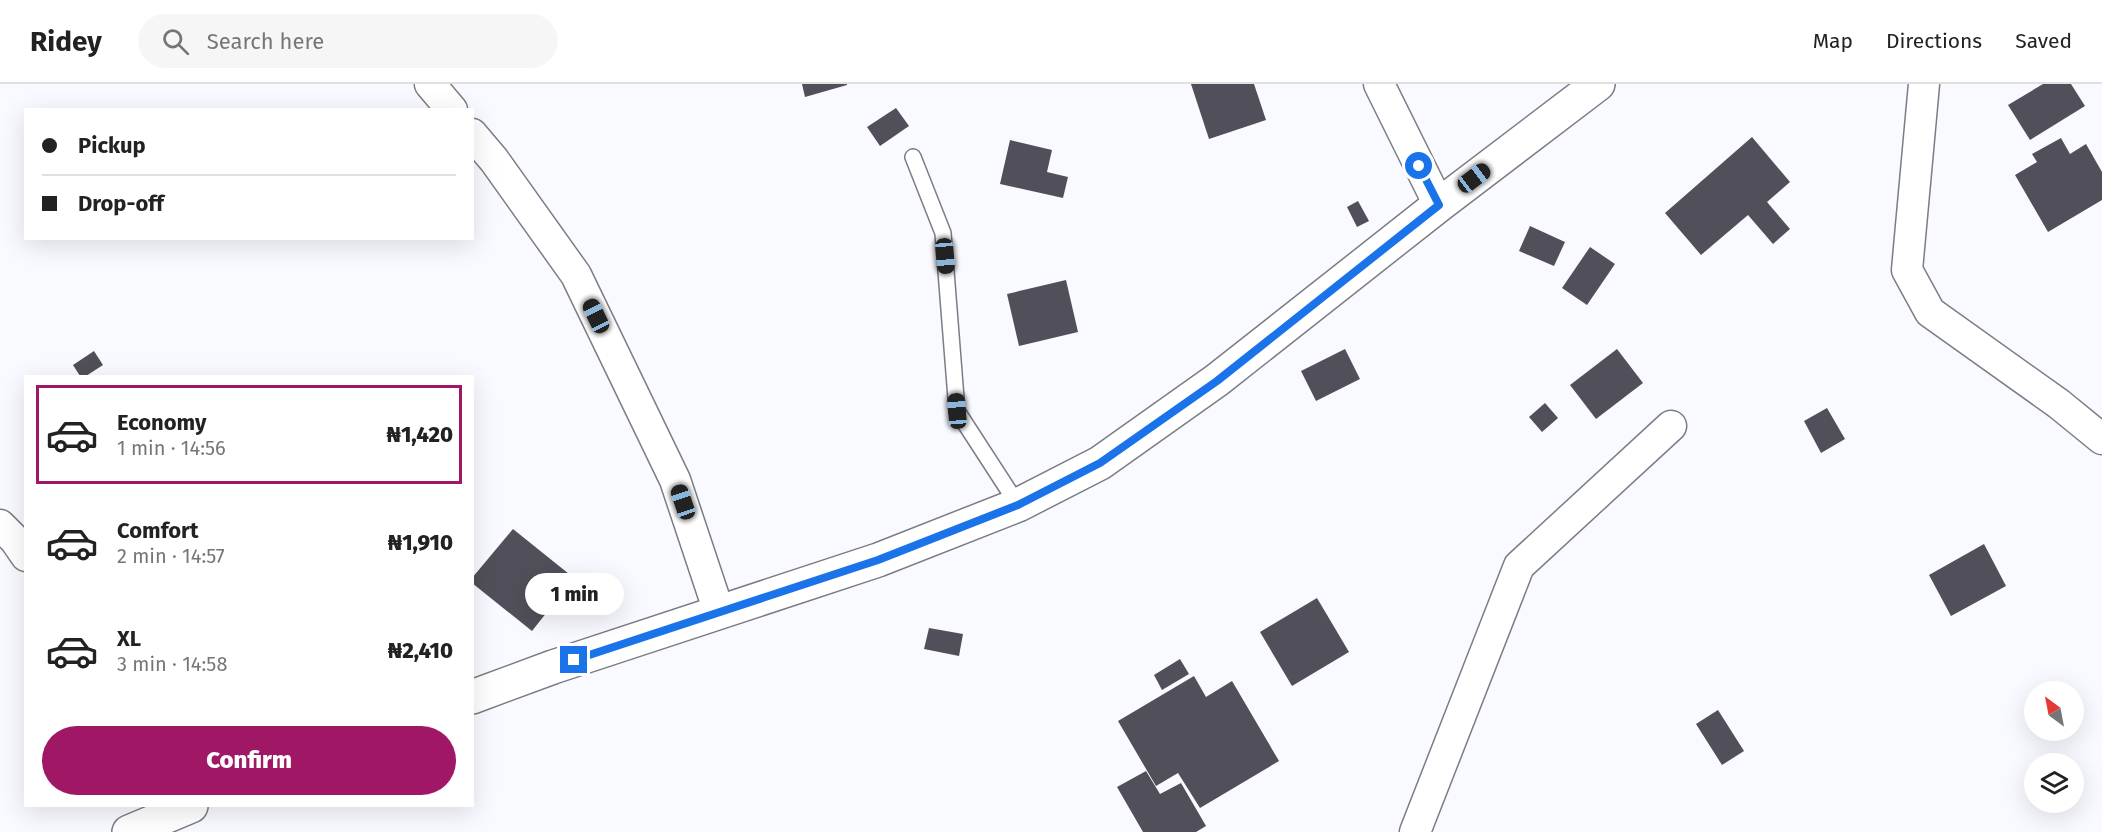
<!DOCTYPE html>
<html lang="en">
<head>
<meta charset="utf-8">
<style>
	:root { --surface:#fff; --page:#f6f6f6; --text:#222; --muted:#767676; --line:#e0e0e0; --accent:#a01865 }
	body { margin:0; font-family:"Fira Sans",sans-serif; background:var(--page); color:var(--text); height:100vh; display:flex; flex-direction:column; font-size:22px; white-space:nowrap }
	* { box-sizing:border-box; margin:0 }
	p { font-size:20px; color:var(--muted) }
	.icon { flex:none; width:33px; height:33px; fill:none; stroke:currentColor; stroke-width:2; stroke-linecap:round; stroke-linejoin:round }
	.map { position:relative; flex:1; overflow:hidden }
	.panel { position:absolute; left:24px; top:291px; width:450px; height:432px; display:flex; flex-direction:column; background:var(--surface); border-radius:0px; box-shadow:0 6px 24px #0002 }
	.panel>* { flex:none }
	.banner { position:absolute; left:24px; top:24px; width:450px; height:132px; border-radius:0px; box-shadow:0 6px 24px #0002; display:grid; align-content:center; height:132px; padding:0 18px; background:var(--surface) }
	.needle { width:39px; rotate:328deg }
	.tools { position:absolute; left:2024px; top:597px; display:grid; gap:12px }
	.tools a { display:grid; place-items:center; width:60px; height:60px; border-radius:50%; background:var(--surface); box-shadow:0 6px 24px #0002; font-size:30px }
	.end { position:absolute; width:27px; height:27px; margin:-14px; border:8px solid #1a73e8; background:#fff; box-shadow:0 0 0 3px #fff }
	.from { border-radius:50% }
	.bubble { position:absolute; height:42px; border-radius:21px; background:var(--surface); box-shadow:0 6px 24px #0002; font-size:20px; font-weight:800; line-height:42px; text-align:center }
	.car { position:absolute; width:18px; height:36px; margin:-18px -9px; border-radius:8px; box-shadow:0 0 4px 2px #0007; background:linear-gradient(#222 24%,#8ab4d8 0 40%,#222 0 76%,#8ab4d8 0 86%,#222 0) }
	.banner b { display:flex; align-items:center; gap:21px; height:57px; font-size:22px }
	.banner b+b { border-top:2px solid var(--line) }
	.banner i { width:15px; height:15px; background:var(--text) }
	ul { padding:10px 0 0; list-style:none }
	li { display:flex; align-items:center; gap:18px; height:99px; margin:0 12px 9px; padding:0 6px; border:3px solid transparent; border-radius:0px }
	li div { flex:1 }
	li b { display:block; font-size:22px }
	li em { font-style:normal; font-weight:800 }
	li.on { border-color:var(--accent) }
	li>.icon { width:54px; height:54px; stroke-width:1.5 }
	.cta { display:flex; gap:12px; margin-top:auto; padding:12px 18px }
	.cta a { flex:1; height:69px; border-radius:36px; background:var(--accent); color:#fff; font-size:24px; font-weight:800; line-height:69px; text-align:center }
	header { display:flex; align-items:center; gap:36px; box-sizing:border-box; height:84px; padding:0 30px; background:var(--surface); border-bottom:2px solid var(--line) }
	header strong { font-size:28px }
	nav { display:flex; gap:33px; margin-inline-start:auto; font-size:21px }
	.search { width:420px; height:54px; background:var(--page); display:flex; align-items:center; gap:15px; box-sizing:border-box; padding:0 21px; border-radius:33px; color:var(--muted); font-size:22px }
	.map>svg:first-child { display:block }
	.building { fill:#514f59 }
	.lines { fill:none; stroke-linecap:round; stroke-linejoin:round }
	.service-casing { stroke:#7b7c86; stroke-width:18 }
	.minor-casing { stroke:#7b7c86; stroke-width:33 }
	.tertiary-casing { stroke:#7b7c86; stroke-width:36 }
	.service { stroke:#fff; stroke-width:15 }
	.minor { stroke:#fff; stroke-width:30 }
	.tertiary { stroke:#fff; stroke-width:33 }
	.route { stroke:#1a73e8; stroke-width:8 }
</style>
</head>
<body>
<header>
<strong>Ridey</strong>
<div class="search"><svg class="icon" aria-label="search" viewBox="0 0 24 24"><circle cx="10" cy="10" r="6"/><path d="M15 15l6 6"/></svg>Search here</div>
<nav><a>Map</a><a>Directions</a><a>Saved</a></nav>
</header>
<div class="map">
<svg width="2102" height="748" viewBox="0 0 2102 748">
	<rect width="100%" height="100%" fill="#f9faff"/>
	<g class="building">
		<path d="M802 0H847V1L805 13Z"/>
		<path d="M1191 0H1254L1266 36 1209 55Z"/>
		<path d="M2043 0H2071L2085 22 2030 56 2008 21Z"/>
		<path d="M896 24 909 42 880 62 867 43Z"/>
		<path d="M1752 53 1790 98 1767 118 1790 145 1773 160 1748 131 1701 171 1665 129Z"/>
		<path d="M2061 54 2070 70 2086 60 2102 88V116L2048 148 2015 91 2037 78 2032 70Z"/>
		<path d="M1010 56 1052 66 1047 88 1068 93 1063 114 1000 100Z"/>
		<path d="M1358 117 1369 137 1357 143 1347 123Z"/>
		<path d="M1530 142 1565 158 1554 182 1519 167Z"/>
		<path d="M1590 163 1615 180 1587 221 1562 204Z"/>
		<path d="M1066 196 1078 248 1019 262 1007 210Z"/>
		<path d="M1345 265 1360 295 1316 317 1301 287Z"/>
		<path d="M1617 265 1643 299 1596 335 1570 301Z"/>
		<path d="M94 267 103 281 86 292H80L73 281Z"/>
		<path d="M1545 319 1558 334 1542 348 1529 333Z"/>
		<path d="M1827 324 1845 355 1821 369 1804 337Z"/>
		<path d="M513 445 574 494 532 547 472 499V494Z"/>
		<path d="M1984 460 2006 502 1951 532 1929 491Z"/>
		<path d="M1317 514 1349 568 1292 602 1260 548Z"/>
		<path d="M929 544 963 550 959 572 924 565Z"/>
		<path d="M1180 575 1189 590 1162 606 1154 591Z"/>
		<path d="M1194 592 1206 613 1232 597 1279 677 1200 724 1178 689 1156 702 1118 637Z"/>
		<path d="M1718 626 1744 667 1722 681 1696 640Z"/>
		<path d="M1146 687 1160 710 1181 699 1206 742 1196 748H1143L1117 703Z"/>
	</g>
	<g class="lines">
		<defs>
			<path id="service" d="M913 73 943 149 957 327 1018 421"/>
			<g id="minor">
				<path d="M430 0 452 26"/>
				<path d="M1379 0 1439 121"/>
				<path d="M1924 0 1907 186 1930 228 2059 320 2102 355"/>
				<path d="M472 50 494 76 576 191 675 396 719 528"/>
				<path d="M0 441 15 456 26 472"/>
				<path d="M1415 748 1519 482 1671 342"/>
			</g>
			<g id="tertiary">
				<path d="M472 613 553 583 878 476 1018 421 1100 379 1217 296 1439 121 1598 0"/>
				<path d="M129 748 191 722"/>
			</g>
		</defs>
		<use href="#service" class="service-casing"/>
		<use href="#minor" class="minor-casing"/>
		<use href="#tertiary" class="tertiary-casing"/>
		<use href="#service" class="service"/>
		<use href="#minor" class="minor"/>
		<use href="#tertiary" class="tertiary"/>
	</g>
	<g class="lines">
		<path class="route" d="M574 576 878 476 1018 421 1100 379 1217 297 1439 121 1419 82"/>
	</g>
</svg>
<div class="tools">
<a><svg class="needle" viewBox="-14 -14 28 28"><path d="M0-13l5 13h-10z" fill="#e53935"/><path d="M0 13l5-13h-10z" fill="#767676"/></svg></a>
<a><svg class="icon" aria-label="layers" viewBox="0 0 24 24"><path d="M12 4l9 5-9 5-9-5zM3 14l9 5 9-5"/></svg></a>
</div>
<i class="end from" style="left:1419px;top:82px"></i>
<i class="end" style="left:574px;top:576px"></i>
<div class="bubble" style="left:525px;top:489px;width:99px">1 min</div>
<i class="car" style="left:1474px;top:94px;rotate:53deg"></i>
<i class="car" style="left:945px;top:172px;rotate:175deg"></i>
<i class="car" style="left:596px;top:232px;rotate:334deg"></i>
<i class="car" style="left:957px;top:327px;rotate:355deg"></i>
<i class="car" style="left:683px;top:418px;rotate:341deg"></i>
<div class="banner">
<b><i class="from"></i>Pickup</b>
<b><i></i>Drop-off</b>
</div>
<section class="panel">
<ul>
<li class="on"><svg class="icon" aria-label="car" viewBox="0 0 24 24"><path d="M5 17H2v-5l4-1 3-4h7l3 4 3 1v5h-3M9 17h6M6 11h13"/><circle cx="7" cy="17" r="2"/><circle cx="17" cy="17" r="2"/></svg><div><b>Economy</b><p>1 min · 14:56</p></div><em>₦1,420</em></li>
<li><svg class="icon" aria-label="car" viewBox="0 0 24 24"><path d="M5 17H2v-5l4-1 3-4h7l3 4 3 1v5h-3M9 17h6M6 11h13"/><circle cx="7" cy="17" r="2"/><circle cx="17" cy="17" r="2"/></svg><div><b>Comfort</b><p>2 min · 14:57</p></div><em>₦1,910</em></li>
<li><svg class="icon" aria-label="car" viewBox="0 0 24 24"><path d="M5 17H2v-5l4-1 3-4h7l3 4 3 1v5h-3M9 17h6M6 11h13"/><circle cx="7" cy="17" r="2"/><circle cx="17" cy="17" r="2"/></svg><div><b>XL</b><p>3 min · 14:58</p></div><em>₦2,410</em></li>
</ul>
<div class="cta"><a>Confirm</a></div>
</section>
</div>
</body>
</html>
